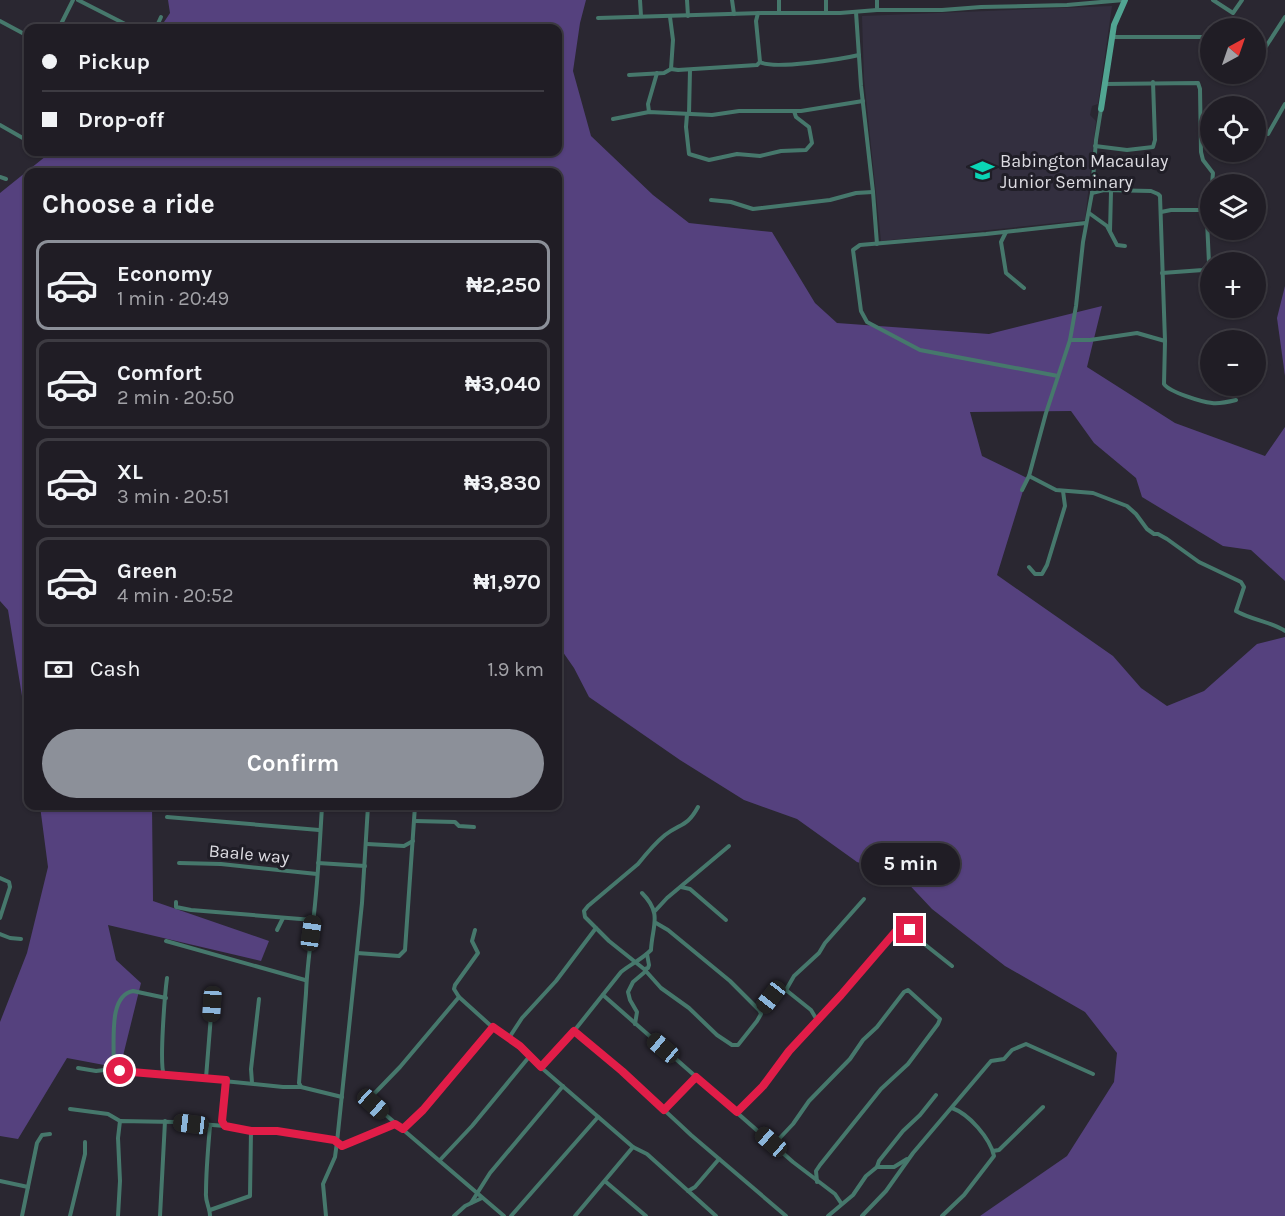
<!DOCTYPE html>
<html lang="en">
<head>
<meta charset="utf-8">
<style>
	:root { --surface:#201d25; --page:#28262d; --text:#f1f3f6; --muted:#a2a2a7; --line:#3d3b42; --accent:#8c9099 }
	body { margin:0; font-family:Karla,sans-serif; background:var(--page); color:var(--text); height:100vh; display:flex; flex-direction:column; font-size:22px; white-space:nowrap }
	* { box-sizing:border-box; margin:0 }
	p { font-size:20px; color:var(--muted) }
	.icon { flex:none; width:33px; height:33px; fill:none; stroke:currentColor; stroke-width:2; stroke-linecap:round; stroke-linejoin:round }
	.map { position:relative; flex:1; overflow:hidden }
	.drawer { position:absolute; left:24px; top:168px; width:538px; height:642px; display:flex; flex-direction:column; background:var(--surface); border-radius:12px; box-shadow:0 2px 4px #0004,0 0 0 2px var(--line) }
	.drawer>* { flex:none }
	.top-card { position:absolute; left:24px; top:24px; width:538px; height:132px; border-radius:12px; box-shadow:0 2px 4px #0004,0 0 0 2px var(--line); display:grid; align-content:center; height:132px; padding:0 18px; background:var(--surface) }
	.needle { width:39px; rotate:40deg }
	.fabs { position:absolute; left:1200px; top:18px; display:grid; gap:12px }
	.fabs a { display:grid; place-items:center; width:66px; height:66px; border-radius:50%; background:var(--surface); box-shadow:0 2px 4px #0004,0 0 0 2px var(--line); font-size:30px }
	.end { position:absolute; width:27px; height:27px; margin:-14px; border:8px solid #e11d48; background:#fff; box-shadow:0 0 0 3px #fff }
	.from { border-radius:50% }
	.bubble { position:absolute; height:42px; border-radius:21px; background:var(--surface); box-shadow:0 2px 4px #0004,0 0 0 2px var(--line); font-size:20px; font-weight:700; line-height:42px; text-align:center }
	.car { position:absolute; width:18px; height:36px; margin:-18px -9px; border-radius:8px; box-shadow:0 0 4px 2px #0007; background:linear-gradient(#222 24%,#8ab4d8 0 40%,#222 0 76%,#8ab4d8 0 86%,#222 0) }
	.top-card b { display:flex; align-items:center; gap:21px; height:57px; font-size:22px }
	.top-card b+b { border-top:2px solid var(--line) }
	.top-card i { width:15px; height:15px; background:var(--text) }
	ul { padding:0; list-style:none }
	li { display:flex; align-items:center; gap:18px; height:90px; margin:0 12px 9px; padding:0 6px; border:3px solid var(--line); border-radius:12px }
	li div { flex:1 }
	li b { display:block; font-size:22px }
	li em { font-style:normal; font-weight:700 }
	li.current { border-color:var(--accent) }
	li>.icon { width:54px; height:54px; stroke-width:1.5 }
	h2 { padding:0 18px; font-size:27px; line-height:72px }
	.pay { display:flex; align-items:center; gap:15px; height:66px; padding:0 18px; font-size:22px }
	.pay p { margin-inline-start:auto }
	.button { display:flex; gap:12px; margin-top:auto; padding:12px 18px }
	.button a { flex:1; height:69px; border-radius:36px; background:var(--accent); color:#fff; font-size:24px; font-weight:700; line-height:69px; text-align:center }
	.map>svg:first-child { display:block }
	.built { fill:#332f3f }
	.green { fill:#55417e }
	.lines { fill:none; stroke-linecap:round; stroke-linejoin:round }
	.street { stroke:#46786c; stroke-width:4 }
	.secondary { stroke:#51a592; stroke-width:6 }
	.route { stroke:#e11d48; stroke-width:8 }
	.labels { text-anchor:middle; dominant-baseline:central; stroke-width:6; stroke-linejoin:round; paint-order:stroke }
	.poi-label { font-size:18px; fill:#dcdbe1; stroke:#201e27; text-anchor:start }
	.street-label { font-size:18px; fill:#dcdbe1; stroke:#201e27 }
</style>
</head>
<body>
<div class="map">
<svg width="1285" height="1216" viewBox="0 0 1285 1216">
	<rect width="100%" height="100%" fill="#2a2731"/>
	<path class="built" d="M1112 6 1098 104 1092 106 1090 115 1096 121 1085 220 881 241 864 79 862 16Z"/>
	<g class="green">
		<path d="M168 0H586L580 23 573 71 591 136 653 195 689 223 772 232 815 303 837 323 989 334 1102 306 1087 367 1175 423 1265 456 1285 427V581L1251 550 1223 546 1142 497 1136 478 1094 443 1071 411 970 412 982 456 1027 478 997 575 1113 656 1141 688 1167 706 1204 691 1257 644 1285 637V1216H980L1067 1156 1114 1082 1117 1053 1085 1012 1005 966 932 909 901 876 857 862 797 819 744 800 680 760 589 697 574 668 558 645V172H28V733L8 610 0 601V193L51 152H558V28H160L170 13Z"/>
		<path d="M1285 286V376L1277 318Z"/>
		<path d="M40 806H152L153 901 269 941 261 961 108 925 116 960 141 983 120 1068 67 1058 18 1139 0 1136V1022L27 953 48 867Z"/>
	</g>
	<g class="lines">
		<g class="street">
			<path d="M78 0 133 28"/>
			<path d="M640 0 641 16"/>
			<path d="M687 0 688 16"/>
			<path d="M732 0 734 14"/>
			<path d="M779 0V13"/>
			<path d="M826 0V12"/>
			<path d="M1213 0 1233 13 1242 0"/>
			<path d="M877 10V0"/>
			<path d="M856 12 861 86 873 192 877 244"/>
			<path d="M758 13 756 21 760 62"/>
			<path d="M670 17 673 40 671 69"/>
			<path d="M598 18 761 13H840L877 10H942L981 7 1067 5 1124 0"/>
			<path d="M0 21 28 36"/>
			<path d="M59 28 73 0"/>
			<path d="M156 28 161 17"/>
			<path d="M1112 37H1210"/>
			<path d="M1256 62 1285 17"/>
			<path d="M629 75 664 73 671 69 678 70 757 65 760 62C773 70 842 59 859 55"/>
			<path d="M1244 80 1248 74"/>
			<path d="M1105 84 1198 83 1200 89 1201 152 1203 160 1213 173 1212 184"/>
			<path d="M649 112 648 104 657 73"/>
			<path d="M687 114 686 127 689 154 709 160 737 154 760 156 781 151 806 150 812 143 809 127 796 117 794 111"/>
			<path d="M689 114 690 70"/>
			<path d="M613 119 649 112 712 115 739 111H801L863 101"/>
			<path d="M0 125 28 141"/>
			<path d="M1268 134 1285 104"/>
			<path d="M1095 146 1127 150 1153 147 1155 140 1153 82"/>
			<path d="M0 177 6 179"/>
			<path d="M1092 182 1104 190"/>
			<path d="M1092 193 1104 190 1151 191 1158 194 1160 196 1165 341 1164 384C1169 392 1202 402 1212 403 1220 404 1228 402 1236 400"/>
			<path d="M711 200 731 202 753 209 830 200 856 193 873 192"/>
			<path d="M1161 212 1171 210H1204"/>
			<path d="M1089 213 1107 226 1117 245 1125 246"/>
			<path d="M1110 231 1111 192"/>
			<path d="M1006 232 1001 242 1006 273 1024 288"/>
			<path d="M1162 273 1203 270 1209 263 1207 221 1203 200 1210 188"/>
			<path d="M1070 340H1090L1137 333 1165 341"/>
			<path d="M1058 376 920 350 867 322 861 311 853 250 860 245 986 234 1086 223"/>
			<path d="M1029 476 1056 490 1093 493 1127 506 1136 514 1147 529 1154 534H1158L1167 539 1199 562 1241 582 1244 587 1236 611C1251 620 1273 622 1285 631"/>
			<path d="M1022 490 1029 476 1046 413 1070 340 1076 306 1083 242 1092 193 1096 140 1101 109"/>
			<path d="M1029 567 1035 574H1042L1047 565 1065 506 1063 491"/>
			<path d="M698 807C687 827 681 823 665 835 654 844 646 854 638 864L588 906 584 911 585 917 609 941 644 969 661 988 689 1008 717 1035 732 1045H738L757 1021 761 1014 760 1011 774 993 786 990"/>
			<path d="M167 817 319 830"/>
			<path d="M415 821 455 822 459 826 474 827"/>
			<path d="M367 844 404 846 413 841"/>
			<path d="M179 863 221 864 317 874"/>
			<path d="M318 863 365 866"/>
			<path d="M0 878 9 882 10 887 0 918"/>
			<path d="M681 887 690 889 726 920"/>
			<path d="M176 902V907L191 910 313 920"/>
			<path d="M655 911 667 898 729 846"/>
			<path d="M656 923 668 930 730 981 760 1011"/>
			<path d="M277 930 283 918"/>
			<path d="M475 930 472 941 478 953 455 985 454 989 459 997 490 1025 520 1046 529 1057 633 1147 647 1154 716 1216"/>
			<path d="M0 934 10 938 21 939"/>
			<path d="M166 941 305 980"/>
			<path d="M357 953 399 956 405 950 415 806"/>
			<path d="M645 969 648 968 649 965 647 954"/>
			<path d="M167 978C165 993 159 1065 164 1075L283 1087H301L342 1097"/>
			<path d="M786 990 794 976 819 953 825 943 864 899"/>
			<path d="M786 990 811 1010 817 1020"/>
			<path d="M603 995 793 1162 835 1194 841 1203"/>
			<path d="M459 997 400 1067 370 1098 373 1104 504 1216"/>
			<path d="M635 1024 637 1012 630 1000 628 992 633 982 646 971"/>
			<path d="M574 1031C614 1065 653 1099 691 1135L786 1216"/>
			<path d="M509 1038 522 1018 556 981 596 928"/>
			<path d="M541 1067 574 1031 621 972C631 964 641 960 651 950 652 926 663 914 642 893"/>
			<path d="M78 1068 96 1071 113 1069 125 1072 163 1074"/>
			<path d="M113 1069C116 1049 106 996 133 991L166 998"/>
			<path d="M206 1078 213 990"/>
			<path d="M252 1083 251 1069 259 999"/>
			<path d="M301 1087 299 1083 306 993C307 967 311 940 314 914 318 878 320 841 322 806"/>
			<path d="M70 1109 108 1114 120 1121"/>
			<path d="M664 1110 696 1077"/>
			<path d="M737 1112 763 1086 789 1051 841 995 898 928 903 927 910 930 923 943 952 966"/>
			<path d="M225 1126 222 1121 226 1080"/>
			<path d="M403 1129 430 1103 493 1027"/>
			<path d="M775 1146 777 1141 793 1124 809 1101 850 1059 863 1040 877 1027 904 992 908 990 940 1019 938 1024 908 1064 881 1089 820 1165 816 1171 817 1182"/>
			<path d="M993 1151 999 1150 1043 1107"/>
			<path d="M440 1160 472 1126 529 1057"/>
			<path d="M877 1167H894L907 1159"/>
			<path d="M0 1181 28 1187"/>
			<path d="M606 1182 646 1216"/>
			<path d="M688 1191 695 1187 719 1159"/>
			<path d="M471 1203 490 1173 563 1086"/>
			<path d="M210 1210 250 1196 251 1131"/>
			<path d="M22 1216 37 1143 42 1135 50 1134"/>
			<path d="M70 1216 85 1154V1142"/>
			<path d="M118 1216 120 1181 118 1138 120 1121 175 1122 225 1126 251 1131H277L334 1140 342 1146 395 1123"/>
			<path d="M160 1216 165 1121"/>
			<path d="M210 1216C210 1208 205 1201 206 1193 206 1170 208 1149 210 1126"/>
			<path d="M326 1216 323 1184 335 1157 337 1142 362 903 368 806"/>
			<path d="M454 1216 465 1206 482 1198"/>
			<path d="M511 1216 598 1117"/>
			<path d="M575 1216 633 1147"/>
			<path d="M828 1216 853 1195 866 1176 877 1167 879 1161 903 1131 920 1115 936 1095"/>
			<path d="M862 1216 886 1191 913 1153 991 1061 1004 1059 1012 1050 1026 1044 1093 1074"/>
			<path d="M942 1216 964 1195 994 1156C990 1138 969 1114 952 1108"/>
		</g>
		<path class="secondary" d="M1101 109 1114 25 1125 0"/>
	</g>
	<g class="lines">
		<path class="route" d="M120 1071 226 1080 222 1121 225 1126 251 1131H277L334 1140 342 1146 395 1124 403 1129 423 1110 493 1027 520 1046 541 1067 574 1031 622 1071 664 1110 696 1077 737 1112 763 1086 789 1051 841 995 896 931 900 927 910 930"/>
	</g>
	<defs>
		<symbol id="school-bare" viewBox="-9 -9 18 18"><path d="M0-5L7-2L0 1L-7-2ZM-4 1L0 2.5L4 1V4Q0 6-4 4Z" fill="#0ad5b5" stroke="#201e27" stroke-width="2.5" paint-order="stroke"/></symbol>
	</defs>
	<g fill-rule="evenodd">
		<use href="#school-bare" x="966" y="154" width="33" height="33"/>
	</g>
	<g class="labels">
		<g class="poi-label">
			<text x="1000" y="161">Babington Macaulay<tspan x="1000" dy="21">Junior Seminary</tspan></text>
		</g>
		<g class="street-label">
			<text transform="translate(249 854) rotate(5)">Baale way</text>
		</g>
	</g>
</svg>
<div class="fabs">
<a><svg class="needle" viewBox="-14 -14 28 28"><path d="M0-13l5 13h-10z" fill="#e53935"/><path d="M0 13l5-13h-10z" fill="#a2a2a7"/></svg></a>
<a><svg class="icon" aria-label="locate" viewBox="0 0 24 24"><circle cx="12" cy="12" r="6"/><path d="M12 2v4M12 18v4M2 12h4M18 12h4"/></svg></a>
<a><svg class="icon" aria-label="layers" viewBox="0 0 24 24"><path d="M12 4l9 5-9 5-9-5zM3 14l9 5 9-5"/></svg></a>
<a>+</a>
<a>−</a>
</div>
<i class="end from" style="left:120px;top:1071px"></i>
<i class="end" style="left:910px;top:930px"></i>
<div class="bubble" style="left:861px;top:843px;width:99px">5 min</div>
<i class="car" style="left:311px;top:933px;rotate:8deg"></i>
<i class="car" style="left:771px;top:997px;rotate:218deg"></i>
<i class="car" style="left:212px;top:1004px;rotate:184deg"></i>
<i class="car" style="left:663px;top:1048px;rotate:310deg"></i>
<i class="car" style="left:373px;top:1104px;rotate:132deg"></i>
<i class="car" style="left:191px;top:1124px;rotate:277deg"></i>
<i class="car" style="left:771px;top:1142px;rotate:311deg"></i>
<div class="top-card">
<b><i class="from"></i>Pickup</b>
<b><i></i>Drop-off</b>
</div>
<section class="drawer">
<h2>Choose a ride</h2>
<ul>
<li class="current"><svg class="icon" aria-label="car" viewBox="0 0 24 24"><path d="M5 17H2v-5l4-1 3-4h7l3 4 3 1v5h-3M9 17h6M6 11h13"/><circle cx="7" cy="17" r="2"/><circle cx="17" cy="17" r="2"/></svg><div><b>Economy</b><p>1 min · 20:49</p></div><em>₦2,250</em></li>
<li><svg class="icon" aria-label="car" viewBox="0 0 24 24"><path d="M5 17H2v-5l4-1 3-4h7l3 4 3 1v5h-3M9 17h6M6 11h13"/><circle cx="7" cy="17" r="2"/><circle cx="17" cy="17" r="2"/></svg><div><b>Comfort</b><p>2 min · 20:50</p></div><em>₦3,040</em></li>
<li><svg class="icon" aria-label="car" viewBox="0 0 24 24"><path d="M5 17H2v-5l4-1 3-4h7l3 4 3 1v5h-3M9 17h6M6 11h13"/><circle cx="7" cy="17" r="2"/><circle cx="17" cy="17" r="2"/></svg><div><b>XL</b><p>3 min · 20:51</p></div><em>₦3,830</em></li>
<li><svg class="icon" aria-label="car" viewBox="0 0 24 24"><path d="M5 17H2v-5l4-1 3-4h7l3 4 3 1v5h-3M9 17h6M6 11h13"/><circle cx="7" cy="17" r="2"/><circle cx="17" cy="17" r="2"/></svg><div><b>Green</b><p>4 min · 20:52</p></div><em>₦1,970</em></li>
</ul>
<div class="pay"><svg class="icon" aria-label="cash" viewBox="0 0 24 24"><path d="M3 7h18v10H3z"/><circle cx="12" cy="12" r="2"/></svg>Cash<p>1.9 km</p></div>
<div class="button"><a>Confirm</a></div>
</section>
</div>
</body>
</html>
